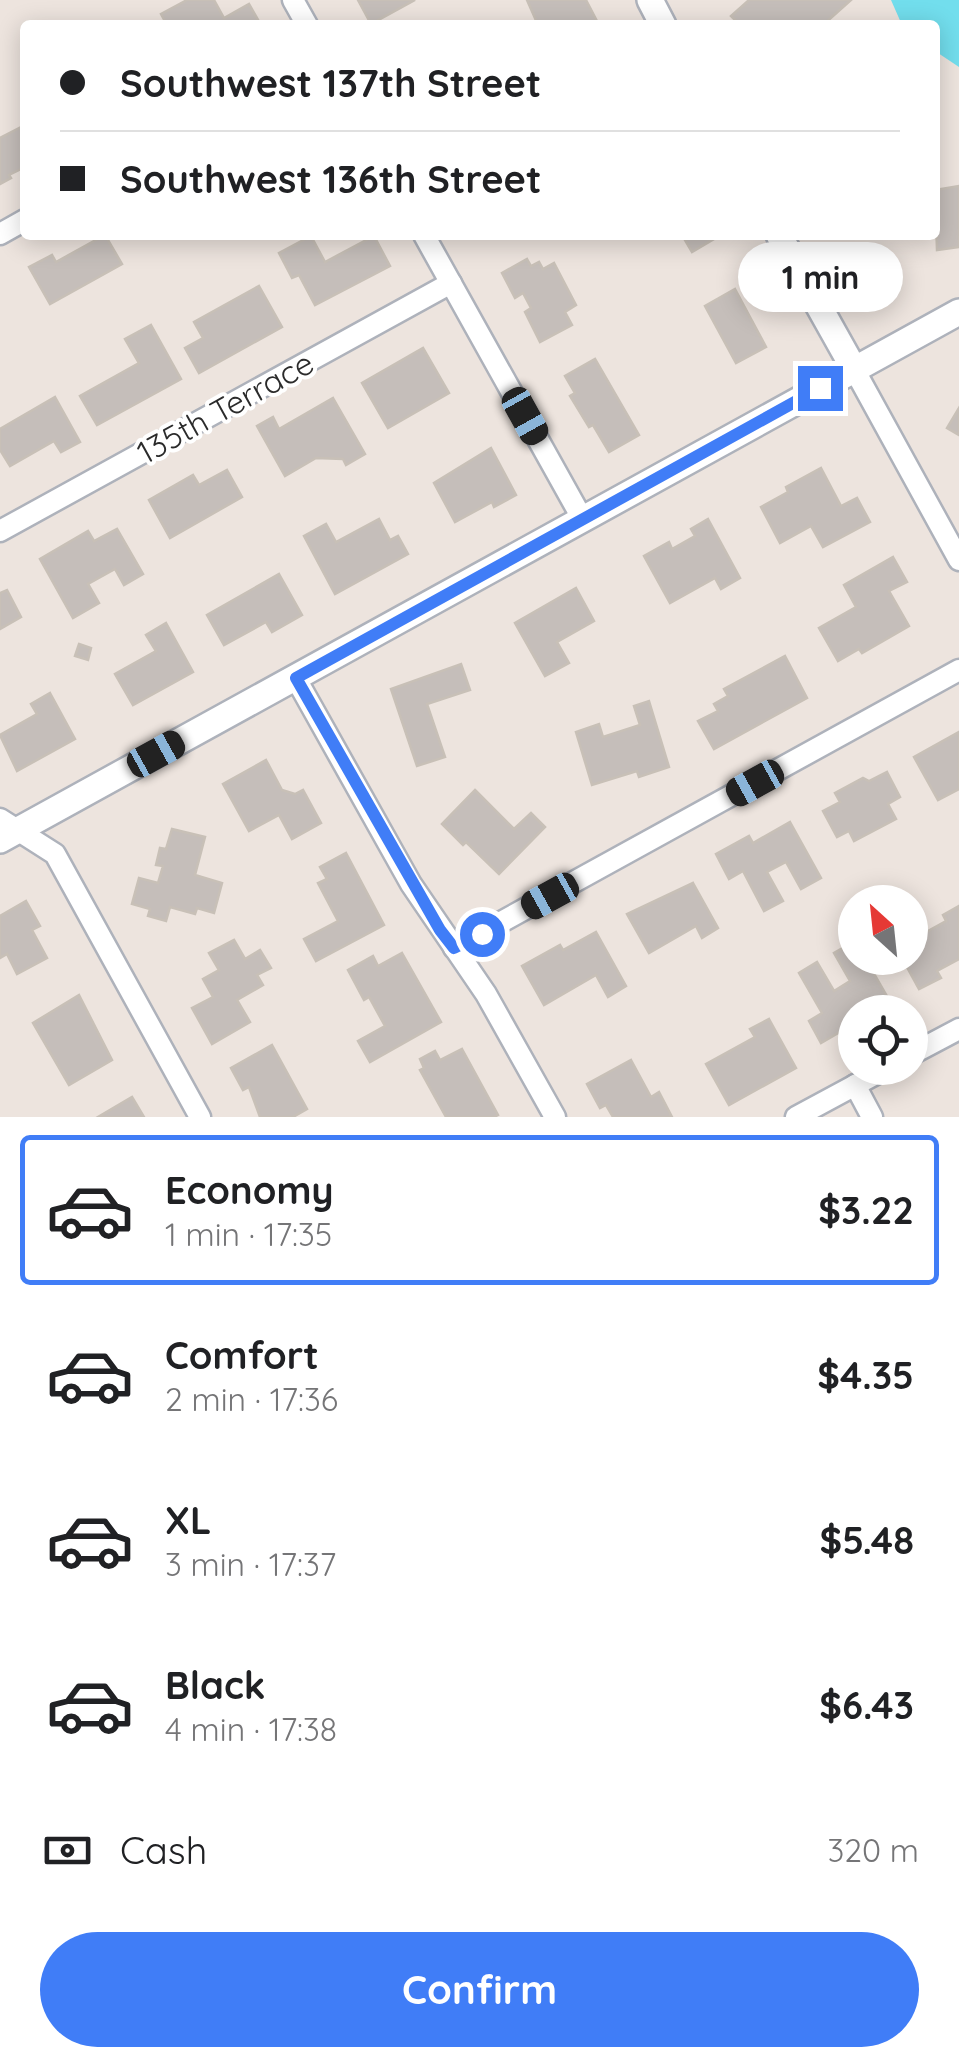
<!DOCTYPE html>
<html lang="en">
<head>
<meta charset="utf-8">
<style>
	:root { --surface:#fff; --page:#f6f6f6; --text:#202124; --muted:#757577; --line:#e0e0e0; --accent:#407df7 }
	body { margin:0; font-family:Quicksand,sans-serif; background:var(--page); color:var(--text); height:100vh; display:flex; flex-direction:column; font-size:38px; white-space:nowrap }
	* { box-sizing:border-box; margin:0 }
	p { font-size:32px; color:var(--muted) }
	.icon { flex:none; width:55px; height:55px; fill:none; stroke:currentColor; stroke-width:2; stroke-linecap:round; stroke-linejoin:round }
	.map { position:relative; height:1117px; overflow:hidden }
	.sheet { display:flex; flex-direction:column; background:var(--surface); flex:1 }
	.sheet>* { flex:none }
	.banner { position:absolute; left:20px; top:20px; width:920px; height:220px; border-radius:10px; box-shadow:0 5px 25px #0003; display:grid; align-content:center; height:220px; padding:0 40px; background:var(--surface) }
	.needle { width:65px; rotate:333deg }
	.controls { position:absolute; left:838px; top:885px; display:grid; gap:20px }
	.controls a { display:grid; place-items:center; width:90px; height:90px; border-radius:50%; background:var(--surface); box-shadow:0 5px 25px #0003; font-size:50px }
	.end { position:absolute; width:45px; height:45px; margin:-22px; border:12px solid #407df7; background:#fff; box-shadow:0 0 0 5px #fff }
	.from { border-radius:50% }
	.bubble { position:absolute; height:70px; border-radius:35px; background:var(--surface); box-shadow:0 5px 25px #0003; font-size:32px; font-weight:800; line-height:70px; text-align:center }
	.car { position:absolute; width:30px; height:60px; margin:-30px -15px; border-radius:12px; box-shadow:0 0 8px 2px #0007; background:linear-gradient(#222 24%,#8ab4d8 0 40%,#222 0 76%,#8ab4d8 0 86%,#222 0) }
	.banner b { display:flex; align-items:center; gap:35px; height:95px; font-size:38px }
	.banner b+b { border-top:2px solid var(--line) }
	.banner i { width:25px; height:25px; background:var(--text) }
	ul { padding:18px 0 0; list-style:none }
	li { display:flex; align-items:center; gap:30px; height:150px; margin:0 20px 15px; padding:0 20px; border:5px solid transparent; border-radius:10px }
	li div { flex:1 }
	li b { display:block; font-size:38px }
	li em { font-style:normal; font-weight:800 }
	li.selected { border-color:var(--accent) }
	li>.icon { width:90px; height:90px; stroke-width:1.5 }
	.pay { display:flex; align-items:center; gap:25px; height:110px; padding:0 40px; font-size:38px }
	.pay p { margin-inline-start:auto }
	.cta { display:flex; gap:20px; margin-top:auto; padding:20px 40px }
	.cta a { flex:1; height:115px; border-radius:60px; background:var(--accent); color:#fff; font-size:40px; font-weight:800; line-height:115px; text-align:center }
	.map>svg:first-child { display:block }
	.water { fill:#72deed }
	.building { fill:#c5beba; stroke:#c8c0b7; stroke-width:2.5 }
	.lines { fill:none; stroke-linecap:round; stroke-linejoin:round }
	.minor-casing { stroke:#aeb2bb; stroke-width:25 }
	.tertiary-casing { stroke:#aeb2bb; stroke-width:30 }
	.minor { stroke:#fff; stroke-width:20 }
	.tertiary { stroke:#fff; stroke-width:25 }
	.route { stroke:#407df7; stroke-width:12 }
	.labels { text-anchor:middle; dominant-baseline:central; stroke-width:8; stroke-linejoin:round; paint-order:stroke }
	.street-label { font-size:32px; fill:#2b2b2b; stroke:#fff }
</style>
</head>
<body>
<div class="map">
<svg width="959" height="1117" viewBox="0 0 959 1117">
	<rect width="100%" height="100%" fill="#ede4de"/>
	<path class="water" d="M891 0H959V67L935 51V25H902Z"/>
	<g class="building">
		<path d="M187 0H214L224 18 249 4 261 25H167L161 14Z"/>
		<path d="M358 0H415L371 24Z"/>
		<path d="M527 0H586L599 25H538Z"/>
		<path d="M749 0H851L823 25H740L731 16Z"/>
		<path d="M25 125V167L9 175 11 178 0 184V138Z"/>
		<path d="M959 186V247L937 250 935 190Z"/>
		<path d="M105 235 122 264 50 304 29 267 52 255 56 262Z"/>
		<path d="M682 235H712L714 239 692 252Z"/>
		<path d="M311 236 325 262 374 236 390 266 315 305 299 275 292 278 279 253Z"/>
		<path d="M527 259 531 266 539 262 543 269 554 263 576 305 565 312 572 325 540 342 525 312 531 308 523 293 515 298 502 273Z"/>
		<path d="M259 286 282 327 199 373 185 348 203 338 194 322Z"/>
		<path d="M735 289 766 347 736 363 705 306Z"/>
		<path d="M151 325 181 379 97 425 80 396 139 363 125 339Z"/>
		<path d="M423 348 449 393 388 428 362 383Z"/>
		<path d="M595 359 639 435 609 452 593 425 589 427 570 396 575 393 565 376Z"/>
		<path d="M55 397 80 442 61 452 54 441 10 466 0 450V429Z"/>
		<path d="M333 398 365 454 346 465 343 459 316 458 285 476 257 426 273 417 279 429Z"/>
		<path d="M959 408V435L947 428Z"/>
		<path d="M491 448 516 495 494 507 492 502 455 522 434 483Z"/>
		<path d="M821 468 841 506 857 498 870 522 823 547 811 526 780 543 761 507 788 492 786 487Z"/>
		<path d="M227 470 242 497 170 538 149 500 193 475 199 485Z"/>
		<path d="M379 519 390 540 398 536 408 554 335 594 304 536 326 524 336 542Z"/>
		<path d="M708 519 740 578 721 589 715 578 670 603 644 556 669 542 672 549 695 536 691 529Z"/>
		<path d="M117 529 143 574 124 585 115 569 88 584 99 603 73 618 40 559 88 531 94 541Z"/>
		<path d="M893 557 907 582 889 591 909 626 862 653 859 649 838 661 819 628 856 607 844 585Z"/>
		<path d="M279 574 302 615 272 632 266 622 224 645 207 615Z"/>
		<path d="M576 588 594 621 557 642 569 663 545 676 515 623Z"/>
		<path d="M7 590 21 617 0 629V593Z"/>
		<path d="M166 623 193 672 133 705 115 674 156 651 146 635Z"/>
		<path d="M79 644 91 648 88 660 75 656Z"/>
		<path d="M785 656 807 698 714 749 698 721 718 711 714 704 728 696 724 689Z"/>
		<path d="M461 664 470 690 427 704 445 757 417 766 391 689Z"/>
		<path d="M50 693 75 739 17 771 0 735 37 714 31 704Z"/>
		<path d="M649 701 669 767 639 777 637 771 592 785 576 732 599 724 603 737 640 725 634 706Z"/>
		<path d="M959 732V789L938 800 914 757Z"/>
		<path d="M266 760 282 790 295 794 303 790 321 823 292 839 279 815 249 831 223 784Z"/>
		<path d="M887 772 900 797 888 804 896 819 854 841 849 831 837 837 823 811 840 802 835 793 863 778 869 781Z"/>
		<path d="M475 790 514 829 531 813 545 827 499 874 466 842 463 845 442 824Z"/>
		<path d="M790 822 821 878 801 889 786 862 767 872 783 901 764 911 743 871 729 879 716 854 749 836 753 843Z"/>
		<path d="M172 829 205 837 195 875 222 883 214 913 197 908 195 914 170 907 166 921 148 916 150 909 132 904 139 878 158 883 163 866 156 865 160 848 166 849Z"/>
		<path d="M346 853 384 925 316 961 304 939 338 921 318 883 327 879 320 867Z"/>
		<path d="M693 883 718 928 702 938 696 926 649 953 627 914Z"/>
		<path d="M26 901 40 926 32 930 47 958 17 974 7 954 0 958V916Z"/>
		<path d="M959 906V959L937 971 941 978 919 989 902 958H910V941L946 921 943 915Z"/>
		<path d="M596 932 626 986 608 997 596 975 544 1005 522 966 560 945 563 950Z"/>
		<path d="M234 940 245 959 260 950 271 968 257 975 263 985 237 1000 250 1022 212 1044 192 1008 213 997 203 979 219 970 209 953Z"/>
		<path d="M855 941V958H865L888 998 863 1012H855V1017L850 1020 852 1025 821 1043 809 1021 822 1013 799 973 817 962 834 991 850 981 834 953Z"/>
		<path d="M402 953 441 1022 370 1062 358 1041 385 1026 369 997 364 1000 348 970 373 956 378 966Z"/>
		<path d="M79 995 112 1060 69 1085 33 1023Z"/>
		<path d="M769 1019 796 1068 729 1105 706 1064 755 1037 750 1029Z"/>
		<path d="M272 1045 307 1109 293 1117H260L249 1087 243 1090 231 1068Z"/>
		<path d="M462 1049 498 1115 494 1117H446L420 1070 424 1068 420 1059 435 1051 440 1060Z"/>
		<path d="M631 1060 651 1097 659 1092 672 1117H613L606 1105 600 1108 587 1084Z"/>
		<path d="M132 1097 144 1117H98Z"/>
	</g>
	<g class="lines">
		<defs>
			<g id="minor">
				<path d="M293 0 307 25"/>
				<path d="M0 234 25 220"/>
				<path d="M424 235 583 520"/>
				<path d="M854 369 959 560"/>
				<path d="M0 531 451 283"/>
				<path d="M295 677 411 884 486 994 555 1117"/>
				<path d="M0 819 55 854 200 1117"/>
				<path d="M454 948 959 670"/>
				<path d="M910 1055 959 1029"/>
				<path d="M855 1085 872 1117"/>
				<path d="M796 1117 887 1068"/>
			</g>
			<g id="tertiary">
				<path d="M650 0 663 25"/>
				<path d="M779 235 854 369"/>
				<path d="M0 840 959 312"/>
			</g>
		</defs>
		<use href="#minor" class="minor-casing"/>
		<use href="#tertiary" class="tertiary-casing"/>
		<use href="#minor" class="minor"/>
		<use href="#tertiary" class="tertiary"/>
	</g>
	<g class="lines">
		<path class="route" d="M482 934 454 948 440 930 296 678 820 388"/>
	</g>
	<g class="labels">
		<g class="street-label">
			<text transform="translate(225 407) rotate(-29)">135th Terrace</text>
		</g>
	</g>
</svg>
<div class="controls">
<a><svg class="needle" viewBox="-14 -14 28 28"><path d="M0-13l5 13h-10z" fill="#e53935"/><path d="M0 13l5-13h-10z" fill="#757577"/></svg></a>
<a><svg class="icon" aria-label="locate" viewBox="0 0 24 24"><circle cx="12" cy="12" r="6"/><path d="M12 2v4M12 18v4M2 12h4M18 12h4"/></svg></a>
</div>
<i class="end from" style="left:482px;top:934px"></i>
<i class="end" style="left:820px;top:388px"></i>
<div class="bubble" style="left:738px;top:242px;width:165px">1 min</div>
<i class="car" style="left:525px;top:416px;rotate:151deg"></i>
<i class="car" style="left:156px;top:754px;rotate:61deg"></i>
<i class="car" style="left:755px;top:783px;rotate:241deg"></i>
<i class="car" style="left:550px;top:896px;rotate:241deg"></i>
<div class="banner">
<b><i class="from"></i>Southwest 137th Street</b>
<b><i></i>Southwest 136th Street</b>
</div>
</div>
<section class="sheet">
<ul>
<li class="selected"><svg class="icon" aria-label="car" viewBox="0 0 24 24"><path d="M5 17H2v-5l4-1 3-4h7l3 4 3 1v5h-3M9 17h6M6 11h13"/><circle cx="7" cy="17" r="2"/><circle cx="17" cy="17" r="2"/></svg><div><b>Economy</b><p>1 min · 17:35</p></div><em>$3.22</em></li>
<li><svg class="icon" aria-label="car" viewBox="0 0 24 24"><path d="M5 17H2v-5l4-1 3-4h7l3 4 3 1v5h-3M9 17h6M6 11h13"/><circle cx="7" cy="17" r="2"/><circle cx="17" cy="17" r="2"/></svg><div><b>Comfort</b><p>2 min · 17:36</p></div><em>$4.35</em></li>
<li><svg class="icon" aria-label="car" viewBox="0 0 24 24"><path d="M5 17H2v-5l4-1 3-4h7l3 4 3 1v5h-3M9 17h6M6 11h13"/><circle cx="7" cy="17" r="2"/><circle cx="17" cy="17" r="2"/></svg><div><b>XL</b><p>3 min · 17:37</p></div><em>$5.48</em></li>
<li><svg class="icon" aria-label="car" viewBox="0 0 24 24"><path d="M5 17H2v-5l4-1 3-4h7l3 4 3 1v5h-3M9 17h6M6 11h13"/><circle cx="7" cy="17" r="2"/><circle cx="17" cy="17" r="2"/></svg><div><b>Black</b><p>4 min · 17:38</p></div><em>$6.43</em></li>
</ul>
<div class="pay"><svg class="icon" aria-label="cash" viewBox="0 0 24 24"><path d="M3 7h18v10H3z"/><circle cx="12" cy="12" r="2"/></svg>Cash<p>320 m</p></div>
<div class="cta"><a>Confirm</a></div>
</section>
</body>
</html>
